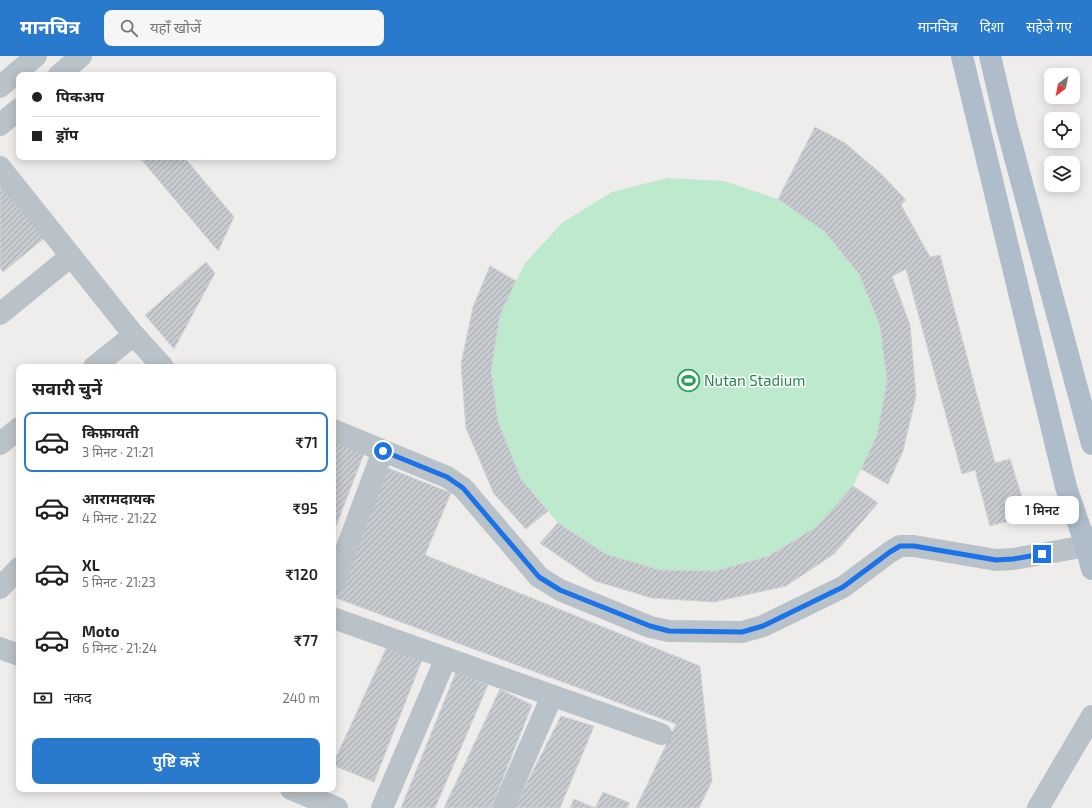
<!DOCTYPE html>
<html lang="hi">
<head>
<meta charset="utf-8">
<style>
	:root { --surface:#fff; --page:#f6f6f6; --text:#222; --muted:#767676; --line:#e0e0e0; --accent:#297acd }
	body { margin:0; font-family:"Exo 2","Noto Sans Devanagari",sans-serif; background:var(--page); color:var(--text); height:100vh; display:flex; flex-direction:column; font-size:15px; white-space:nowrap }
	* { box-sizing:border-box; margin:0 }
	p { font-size:13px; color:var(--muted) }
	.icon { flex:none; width:22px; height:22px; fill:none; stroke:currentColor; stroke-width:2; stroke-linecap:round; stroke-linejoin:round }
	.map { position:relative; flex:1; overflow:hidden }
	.panel { position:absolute; left:16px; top:308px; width:320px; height:428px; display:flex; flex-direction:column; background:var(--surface); border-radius:8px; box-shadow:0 2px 10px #0003 }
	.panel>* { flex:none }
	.top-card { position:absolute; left:16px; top:16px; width:320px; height:88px; border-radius:8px; box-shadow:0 2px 10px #0003; display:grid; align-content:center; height:88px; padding:0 16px; background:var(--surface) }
	.needle { width:26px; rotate:212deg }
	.buttons { position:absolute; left:1044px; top:12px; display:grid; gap:8px }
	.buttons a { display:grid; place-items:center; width:36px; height:36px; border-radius:8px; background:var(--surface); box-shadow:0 2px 10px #0003; font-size:20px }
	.end { position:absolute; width:18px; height:18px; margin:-9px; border:5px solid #1a73e8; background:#fff; box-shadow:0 0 0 2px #fff }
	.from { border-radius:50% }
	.bubble { position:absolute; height:28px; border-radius:8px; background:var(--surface); box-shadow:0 2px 10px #0003; font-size:13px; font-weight:600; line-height:28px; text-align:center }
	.top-card b { display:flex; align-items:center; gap:14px; height:38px; font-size:15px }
	.top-card b+b { border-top:1px solid var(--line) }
	.top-card i { width:10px; height:10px; background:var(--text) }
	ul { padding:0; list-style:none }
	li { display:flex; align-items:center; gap:12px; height:60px; margin:0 8px 6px; padding:0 8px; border:2px solid transparent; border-radius:8px }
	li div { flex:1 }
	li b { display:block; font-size:15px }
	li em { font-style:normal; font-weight:600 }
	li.active { border-color:var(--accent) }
	li>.icon { width:36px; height:36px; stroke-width:1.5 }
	h2 { padding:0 16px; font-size:18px; line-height:48px }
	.pay { display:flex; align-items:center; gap:10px; height:44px; padding:0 16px; font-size:15px }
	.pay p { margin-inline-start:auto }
	.primary-button { display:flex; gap:8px; margin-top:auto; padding:8px 16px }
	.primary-button a { flex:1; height:46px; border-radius:8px; background:var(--accent); color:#fff; font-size:16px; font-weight:600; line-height:46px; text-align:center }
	header { display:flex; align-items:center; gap:24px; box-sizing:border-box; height:56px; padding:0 20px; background:var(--accent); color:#fff }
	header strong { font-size:19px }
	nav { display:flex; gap:22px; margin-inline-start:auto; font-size:14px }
	.search { width:280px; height:36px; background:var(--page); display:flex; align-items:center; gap:10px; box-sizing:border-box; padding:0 14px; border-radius:8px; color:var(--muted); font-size:15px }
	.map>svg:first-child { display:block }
	.green { fill:#bdeacc }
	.building { fill:url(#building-hatch); stroke:#d1d3d7 }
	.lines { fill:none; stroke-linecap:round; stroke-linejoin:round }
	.minor { stroke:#b9c2c8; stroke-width:22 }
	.primary { stroke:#aebdc9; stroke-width:22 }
	.route { stroke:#1a73e8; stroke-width:5 }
	.labels { text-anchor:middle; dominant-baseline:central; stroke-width:3; stroke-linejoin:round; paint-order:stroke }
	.leisure-label { font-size:15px; fill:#27864d; stroke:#fff; text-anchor:start }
</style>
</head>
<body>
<header>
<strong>मानचित्र</strong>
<div class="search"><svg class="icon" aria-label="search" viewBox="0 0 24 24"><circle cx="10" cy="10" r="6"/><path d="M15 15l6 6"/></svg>यहाँ खोजें</div>
<nav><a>मानचित्र</a><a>दिशा</a><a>सहेजे गए</a></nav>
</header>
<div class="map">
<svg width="1092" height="752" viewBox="0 0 1092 752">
	<defs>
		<pattern id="building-hatch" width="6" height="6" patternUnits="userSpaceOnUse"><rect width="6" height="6" fill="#c7cacf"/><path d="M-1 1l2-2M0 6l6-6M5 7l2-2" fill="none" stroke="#a3a6ab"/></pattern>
	</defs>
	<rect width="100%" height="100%" fill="#efecec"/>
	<path class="green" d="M815 71 845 87 881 118 906 144 901 149 930 201 940 199 995 406 1010 403 1028 460 990 470 975 414 962 418 906 213 892 221 910 269 916 340 903 395 888 428 861 413 853 430 878 447 834 498 714 546 652 542 595 525 540 487 558 467 548 455 526 473 494 438 466 372 461 308 473 251 490 210 516 225 525 207 563 166 612 136 667 122 724 125 778 143Z"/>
	<g class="building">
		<path d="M815 71 845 87 881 118 906 144 901 149 930 201 940 199 995 407 1010 403 1028 460 990 470 975 414 962 418 906 213 892 220 910 269 916 340 903 395 888 428 861 413 877 379 887 325 880 270 859 218 824 175 778 143Z"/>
		<path d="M141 101H184L234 161 218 195 140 102Z"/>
		<path d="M0 122 47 180 3 216 0 212Z"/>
		<path d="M206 206 215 217 174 293 145 259Z"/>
		<path d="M490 210 516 225 500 259 491 315 498 366 521 423 548 455 526 473 494 438 466 372 461 308 473 251Z"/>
		<path d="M333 382 365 395 333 478Z"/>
		<path d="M388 412 451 437 425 499 700 610 712 725 699 752H636L676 668 336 542Z"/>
		<path d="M853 430 878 447 834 498 786 530 714 546 652 542 595 525 540 487 558 467 606 498 660 514 715 515 769 500 816 471Z"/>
		<path d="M389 586 424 599 374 726 333 709V708Z"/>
		<path d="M456 616 488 629 435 752H401Z"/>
		<path d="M500 633 532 649 491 752H444Z"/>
		<path d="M561 660 594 670 560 752H514Z"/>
		<path d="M603 736 630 747 627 752H595Z"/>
		<path d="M574 743 595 752H570Z"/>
	</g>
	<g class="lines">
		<g class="minor">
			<path d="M59 19 81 0"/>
			<path d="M0 31 36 0"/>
			<path d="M0 69 19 53"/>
			<path d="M0 111 134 279 163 311"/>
			<path d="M0 258 71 200"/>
			<path d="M94 311 134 279"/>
			<path d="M333 374 447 421 463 432 539 521 560 534 650 571 669 575 742 576 763 570 843 531 890 496 900 490H914L996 504 1013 503 1086 490 1092 481"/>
			<path d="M0 388 19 372"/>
			<path d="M333 529 383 395"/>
			<path d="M0 532 19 512"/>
			<path d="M333 562 661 678"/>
			<path d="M0 592 19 599"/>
			<path d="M291 733 337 752"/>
			<path d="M382 752 446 602"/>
			<path d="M503 752 552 640"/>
			<path d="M1038 752 1092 660"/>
		</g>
		<g class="primary">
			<path d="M962 0 1066 431 1086 490 1092 513"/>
			<path d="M990 0 1006 68 1092 388"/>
		</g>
	</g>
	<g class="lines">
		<path class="route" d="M383 395 447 421 463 432 539 521 560 534 650 570 669 575 742 576 763 570 843 531 890 496 900 490H914L996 504 1013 503 1042 498"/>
	</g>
	<defs>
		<symbol id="stadium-ring" viewBox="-11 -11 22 22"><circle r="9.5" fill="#fff" stroke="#2e9e5b" stroke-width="1.5"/><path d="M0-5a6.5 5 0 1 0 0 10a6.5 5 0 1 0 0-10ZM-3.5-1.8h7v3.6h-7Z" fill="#2e9e5b"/></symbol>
	</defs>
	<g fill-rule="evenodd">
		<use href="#stadium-ring" x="676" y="312" width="25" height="25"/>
	</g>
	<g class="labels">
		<g class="leisure-label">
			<text x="704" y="324">Nutan Stadium</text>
		</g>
	</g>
</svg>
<div class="buttons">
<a><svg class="needle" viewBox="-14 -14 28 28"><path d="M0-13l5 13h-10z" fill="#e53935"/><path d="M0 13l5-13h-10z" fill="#767676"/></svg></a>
<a><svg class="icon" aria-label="locate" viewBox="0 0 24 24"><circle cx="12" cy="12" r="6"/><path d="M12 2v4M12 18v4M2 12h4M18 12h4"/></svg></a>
<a><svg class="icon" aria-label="layers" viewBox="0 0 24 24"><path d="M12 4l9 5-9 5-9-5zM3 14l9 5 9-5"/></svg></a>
</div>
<i class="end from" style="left:383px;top:395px"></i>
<i class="end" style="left:1042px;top:498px"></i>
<div class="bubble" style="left:1005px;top:440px;width:74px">1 मिनट</div>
<div class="top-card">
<b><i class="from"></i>पिकअप</b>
<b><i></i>ड्रॉप</b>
</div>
<section class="panel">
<h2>सवारी चुनें</h2>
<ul>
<li class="active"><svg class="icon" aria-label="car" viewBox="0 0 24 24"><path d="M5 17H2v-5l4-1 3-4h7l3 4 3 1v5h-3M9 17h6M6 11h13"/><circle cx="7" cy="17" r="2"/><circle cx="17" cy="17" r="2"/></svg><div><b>किफ़ायती</b><p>3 मिनट · 21:21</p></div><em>₹71</em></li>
<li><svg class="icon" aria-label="car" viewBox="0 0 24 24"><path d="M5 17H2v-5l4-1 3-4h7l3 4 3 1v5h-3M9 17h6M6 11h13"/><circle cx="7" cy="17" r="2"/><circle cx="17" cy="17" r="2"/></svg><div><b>आरामदायक</b><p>4 मिनट · 21:22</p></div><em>₹95</em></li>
<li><svg class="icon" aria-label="car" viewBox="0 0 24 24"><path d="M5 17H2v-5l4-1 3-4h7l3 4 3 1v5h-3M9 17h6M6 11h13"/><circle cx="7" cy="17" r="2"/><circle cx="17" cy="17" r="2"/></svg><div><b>XL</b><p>5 मिनट · 21:23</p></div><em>₹120</em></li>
<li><svg class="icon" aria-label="car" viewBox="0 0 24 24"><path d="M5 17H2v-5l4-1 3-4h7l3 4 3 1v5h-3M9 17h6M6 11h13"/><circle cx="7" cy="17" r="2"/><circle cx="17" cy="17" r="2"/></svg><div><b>Moto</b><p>6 मिनट · 21:24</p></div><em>₹77</em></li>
</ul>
<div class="pay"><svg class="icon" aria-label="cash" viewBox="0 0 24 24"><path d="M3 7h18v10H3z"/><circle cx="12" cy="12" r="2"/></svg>नकद<p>240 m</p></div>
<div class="primary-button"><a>पुष्टि करें</a></div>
</section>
</div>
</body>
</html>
